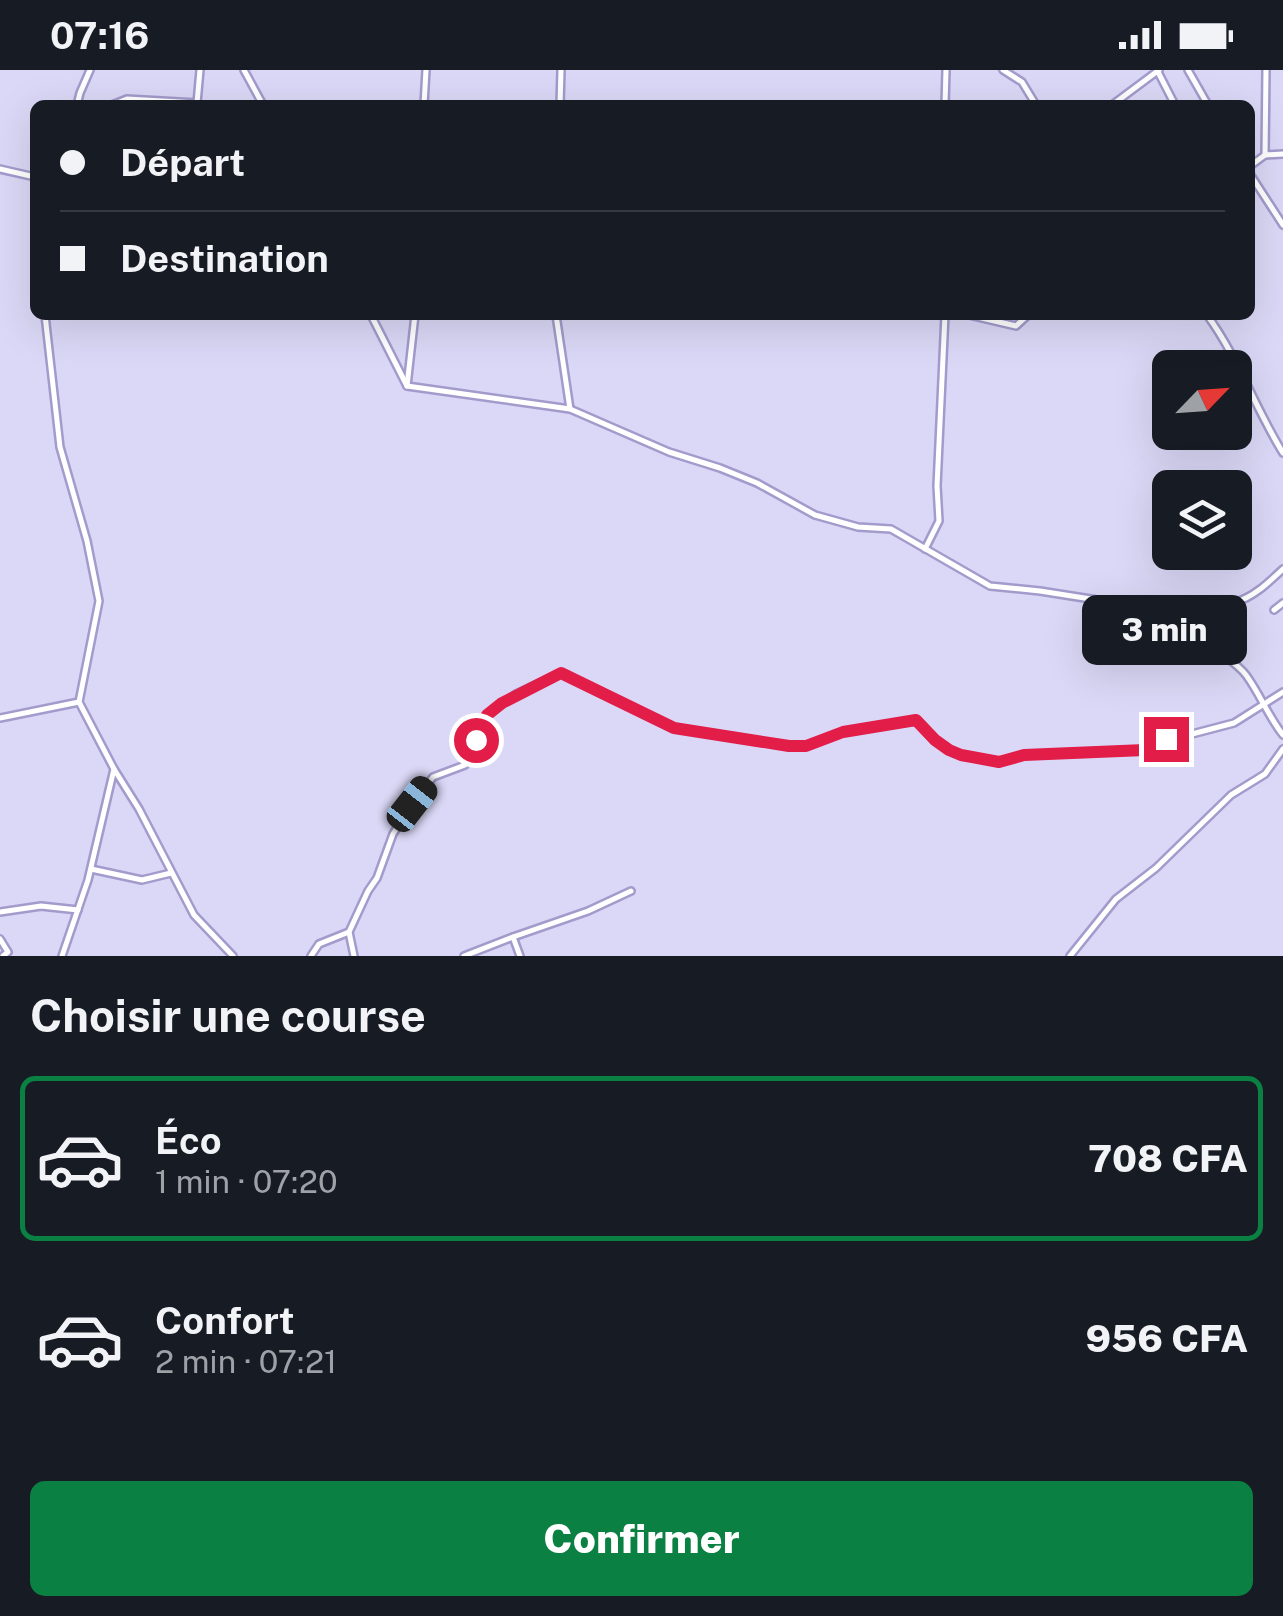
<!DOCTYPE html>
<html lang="fr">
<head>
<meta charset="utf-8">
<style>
	:root { --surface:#171b24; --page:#20242c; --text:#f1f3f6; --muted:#9ea1a6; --line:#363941; --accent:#0b8043 }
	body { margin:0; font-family:"Public Sans",sans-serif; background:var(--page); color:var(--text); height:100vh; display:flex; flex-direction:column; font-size:38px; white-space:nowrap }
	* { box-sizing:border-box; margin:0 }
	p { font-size:32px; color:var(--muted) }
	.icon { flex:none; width:55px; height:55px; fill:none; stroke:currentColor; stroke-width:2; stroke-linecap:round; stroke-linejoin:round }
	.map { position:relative; height:886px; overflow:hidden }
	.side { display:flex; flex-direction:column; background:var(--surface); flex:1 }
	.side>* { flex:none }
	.top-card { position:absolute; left:30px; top:30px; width:1225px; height:220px; border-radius:15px; box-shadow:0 10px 40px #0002; display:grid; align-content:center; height:220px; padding:0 30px; background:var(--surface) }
	.needle { width:65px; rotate:65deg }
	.fabs { position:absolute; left:1152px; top:280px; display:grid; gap:20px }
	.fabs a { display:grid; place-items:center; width:100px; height:100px; border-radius:15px; background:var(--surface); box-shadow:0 10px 40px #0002; font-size:50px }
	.end { position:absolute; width:45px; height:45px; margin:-22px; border:12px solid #e11d48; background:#fff; box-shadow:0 0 0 5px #fff }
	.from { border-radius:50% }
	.bubble { position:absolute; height:70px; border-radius:15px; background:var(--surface); box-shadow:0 10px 40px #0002; font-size:32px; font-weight:800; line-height:70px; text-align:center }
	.car { position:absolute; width:30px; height:60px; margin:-30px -15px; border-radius:12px; box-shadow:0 0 8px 2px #0007; background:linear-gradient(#222 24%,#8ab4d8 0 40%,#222 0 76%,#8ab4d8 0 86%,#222 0) }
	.top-card b { display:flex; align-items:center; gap:35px; height:95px; font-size:38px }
	.top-card b+b { border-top:2px solid var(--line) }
	.top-card i { width:25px; height:25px; background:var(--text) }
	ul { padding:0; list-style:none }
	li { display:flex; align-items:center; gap:30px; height:165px; margin:0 20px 15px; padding:0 10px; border:5px solid transparent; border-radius:15px }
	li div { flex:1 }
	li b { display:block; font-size:38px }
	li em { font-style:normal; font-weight:800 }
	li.on { border-color:var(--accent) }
	li>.icon { width:90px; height:90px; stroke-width:1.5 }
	h2 { padding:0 30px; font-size:45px; line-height:120px }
	.cta { display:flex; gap:20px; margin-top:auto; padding:20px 30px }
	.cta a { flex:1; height:115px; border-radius:15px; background:var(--accent); color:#fff; font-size:40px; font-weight:800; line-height:115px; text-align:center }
	.status { display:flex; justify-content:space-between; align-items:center; height:70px; padding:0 50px; background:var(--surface); direction:ltr }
	.status svg { height:28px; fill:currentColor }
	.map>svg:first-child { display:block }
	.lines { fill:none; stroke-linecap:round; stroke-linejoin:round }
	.street-casing { stroke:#a29bcc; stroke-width:10 }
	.street { stroke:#fff; stroke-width:5 }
	.route { stroke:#e11d48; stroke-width:12 }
</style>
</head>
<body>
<div class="status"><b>07:16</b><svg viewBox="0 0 49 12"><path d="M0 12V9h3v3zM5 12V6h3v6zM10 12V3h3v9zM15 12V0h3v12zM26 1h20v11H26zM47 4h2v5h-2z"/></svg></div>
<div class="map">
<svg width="1283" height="886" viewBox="0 0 1283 886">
	<rect width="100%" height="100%" fill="#dbd8f7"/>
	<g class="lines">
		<defs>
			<g id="street">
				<path d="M244 0 263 35"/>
				<path d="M1003 0 1022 12 1036 35"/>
				<path d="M1188 0 1208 35"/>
				<path d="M1266 0 1265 85 1283 84"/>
				<path d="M1158 2 1175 35"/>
				<path d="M77 35 80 23 90 0"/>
				<path d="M112 35 127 29 197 33 200 0"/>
				<path d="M424 35 426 0"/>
				<path d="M560 35 561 0"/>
				<path d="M945 35 946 0"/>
				<path d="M1112 35 1159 0"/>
				<path d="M1250 96 1265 85"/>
				<path d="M0 99 35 107"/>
				<path d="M1250 104 1283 155"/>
				<path d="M45 245 60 377 87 471 99 531 79 632 114 699 88 810 62 886"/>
				<path d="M371 245 407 316 570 339 669 382 720 398 757 413 815 445 858 457 891 459 990 516 1040 521 1129 535 1188 541C1197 558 1208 571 1222 584 1230 590 1240 597 1246 605 1260 624 1268 646 1283 665"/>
				<path d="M556 245 570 339"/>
				<path d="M969 245 1016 256 1028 245"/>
				<path d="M1207 245C1238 287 1255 338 1283 383"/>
				<path d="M407 316 415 245"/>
				<path d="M925 479 939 451 937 416 945 245"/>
				<path d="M1274 540 1283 533"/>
				<path d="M1188 541C1206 533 1218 536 1236 532 1254 527 1269 512 1283 499"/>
				<path d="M0 648 79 632"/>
				<path d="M114 699 139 739 194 845 233 886"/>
				<path d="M91 799 142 810 171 803"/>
				<path d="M0 842 41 836 78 840"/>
				<path d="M349 862 354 886"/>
				<path d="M513 867 588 841 631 821"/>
				<path d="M0 869 8 882 3 886"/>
				<path d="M311 886 319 874 349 862 368 821 377 808 393 764 412 734 433 707 465 695 487 645 516 624 561 603 674 658 789 676H806L843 662 916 650 935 670 949 680 961 685 999 692 1024 685 1145 680 1173 667 1192 664 1234 653 1283 622"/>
				<path d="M464 886 513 867 520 886"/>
				<path d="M1070 886 1116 829 1156 798 1231 725 1265 704 1283 679"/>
			</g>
		</defs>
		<use href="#street" class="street-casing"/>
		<use href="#street" class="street"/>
	</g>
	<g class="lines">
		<path class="route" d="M476 670 487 645 502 633 561 603 674 658 789 676H806L843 662 916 650 935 670 949 680 961 685 999 692 1024 685 1145 680 1166 669"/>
	</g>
</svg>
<div class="fabs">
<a><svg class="needle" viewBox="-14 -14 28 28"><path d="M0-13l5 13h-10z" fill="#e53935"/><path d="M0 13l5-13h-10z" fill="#9ea1a6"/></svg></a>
<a><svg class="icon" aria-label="layers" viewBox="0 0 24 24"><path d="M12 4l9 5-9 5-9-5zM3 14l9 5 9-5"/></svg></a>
</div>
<i class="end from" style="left:476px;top:670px"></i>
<i class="end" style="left:1166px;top:669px"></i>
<div class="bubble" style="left:1082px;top:525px;width:165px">3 min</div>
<i class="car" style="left:412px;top:734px;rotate:38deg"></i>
<div class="top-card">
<b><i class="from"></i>Départ</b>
<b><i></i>Destination</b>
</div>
</div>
<section class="side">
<h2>Choisir une course</h2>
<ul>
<li class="on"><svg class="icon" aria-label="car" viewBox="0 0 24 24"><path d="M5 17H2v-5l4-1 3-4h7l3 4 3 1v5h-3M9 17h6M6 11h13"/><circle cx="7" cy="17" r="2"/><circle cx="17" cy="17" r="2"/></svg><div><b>Éco</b><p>1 min · 07:20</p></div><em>708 CFA</em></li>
<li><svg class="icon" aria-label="car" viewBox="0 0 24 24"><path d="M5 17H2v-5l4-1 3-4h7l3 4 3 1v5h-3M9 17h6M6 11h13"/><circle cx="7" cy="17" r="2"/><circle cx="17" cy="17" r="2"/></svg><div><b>Confort</b><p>2 min · 07:21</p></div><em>956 CFA</em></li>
</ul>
<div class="cta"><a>Confirmer</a></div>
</section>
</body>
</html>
